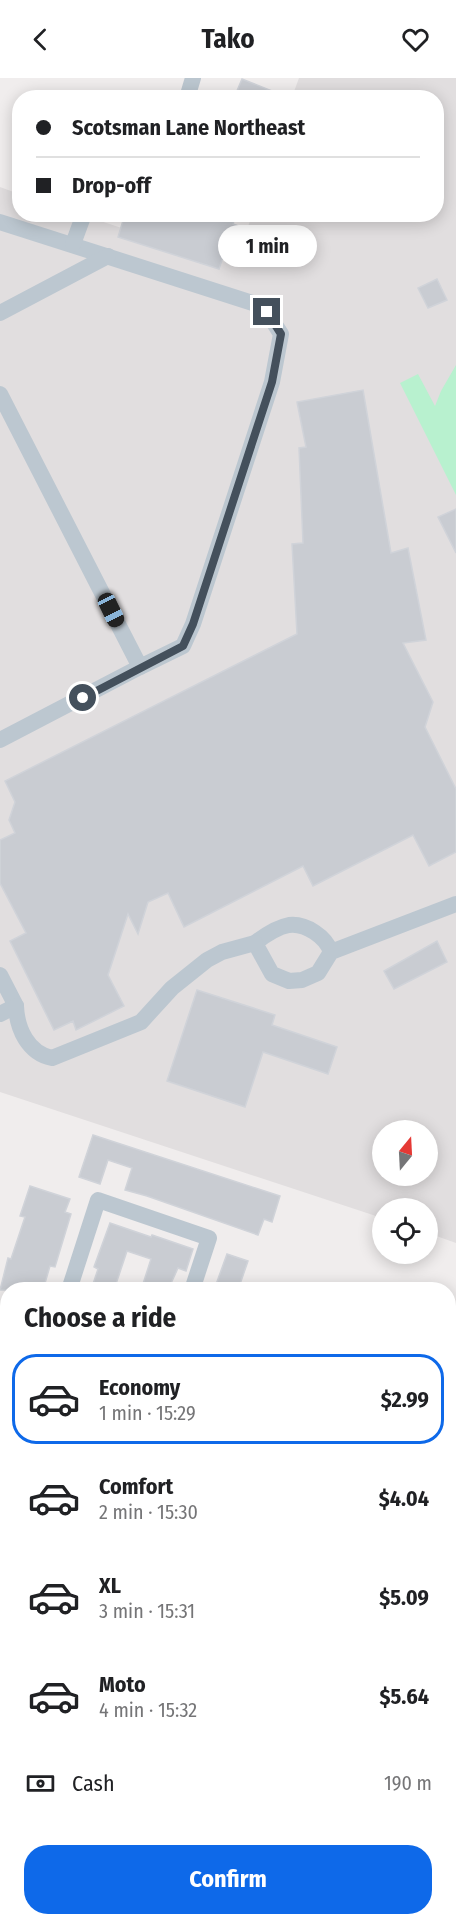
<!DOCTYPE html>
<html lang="en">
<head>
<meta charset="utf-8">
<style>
	:root { --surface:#fff; --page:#f6f6f6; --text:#202124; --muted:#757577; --line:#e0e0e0; --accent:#0e69e9 }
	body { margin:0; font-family:"Fira Sans Condensed",sans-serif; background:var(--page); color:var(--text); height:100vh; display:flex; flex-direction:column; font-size:22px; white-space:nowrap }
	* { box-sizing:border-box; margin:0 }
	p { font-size:20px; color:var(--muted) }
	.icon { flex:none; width:33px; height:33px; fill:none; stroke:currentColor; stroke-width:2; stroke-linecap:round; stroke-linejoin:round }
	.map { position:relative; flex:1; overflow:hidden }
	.sheet { position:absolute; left:0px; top:1204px; width:456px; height:644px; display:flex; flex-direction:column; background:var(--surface); border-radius:24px 24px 0 0; box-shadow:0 3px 15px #0003 }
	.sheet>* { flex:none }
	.top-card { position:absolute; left:12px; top:12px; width:432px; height:132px; border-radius:24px; box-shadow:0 3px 15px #0003; display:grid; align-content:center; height:132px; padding:0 24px; background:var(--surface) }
	.needle { width:39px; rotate:18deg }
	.buttons { position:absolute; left:372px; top:1042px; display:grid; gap:12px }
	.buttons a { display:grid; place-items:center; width:66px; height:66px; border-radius:50%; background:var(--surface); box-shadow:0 3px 15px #0003; font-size:30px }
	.end { position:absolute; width:27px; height:27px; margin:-14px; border:8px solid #44505c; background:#fff; box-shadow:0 0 0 3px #fff }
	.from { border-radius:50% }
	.bubble { position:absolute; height:42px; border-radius:21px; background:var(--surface); box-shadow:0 3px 15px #0003; font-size:20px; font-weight:700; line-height:42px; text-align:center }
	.car { position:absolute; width:18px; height:36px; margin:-18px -9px; border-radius:8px; box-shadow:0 0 4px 2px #0007; background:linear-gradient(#222 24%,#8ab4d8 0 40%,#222 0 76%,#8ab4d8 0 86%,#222 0) }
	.top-card b { display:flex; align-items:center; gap:21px; height:57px; font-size:22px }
	.top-card b+b { border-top:2px solid var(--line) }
	.top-card i { width:15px; height:15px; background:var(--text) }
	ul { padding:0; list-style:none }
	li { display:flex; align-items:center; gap:18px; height:90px; margin:0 12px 9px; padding:0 12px; border:3px solid transparent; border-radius:24px }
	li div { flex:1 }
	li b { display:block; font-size:22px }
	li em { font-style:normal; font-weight:700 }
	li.active { border-color:var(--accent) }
	li>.icon { width:54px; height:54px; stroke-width:1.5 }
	h2 { padding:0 24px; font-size:27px; line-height:72px }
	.pay { display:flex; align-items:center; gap:15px; height:66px; padding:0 24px; font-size:22px }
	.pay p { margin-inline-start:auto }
	.button { display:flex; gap:12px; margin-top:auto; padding:12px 24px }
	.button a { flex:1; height:69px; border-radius:24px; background:var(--accent); color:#fff; font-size:24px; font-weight:700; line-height:69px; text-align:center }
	header { display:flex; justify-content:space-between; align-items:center; height:78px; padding:0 24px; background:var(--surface); font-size:27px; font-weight:700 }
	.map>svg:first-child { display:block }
	.education { fill:#e1dedf; fill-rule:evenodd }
	.green { fill:#b8f1cf }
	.building { fill:#c9ccd2; stroke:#d0d3d9; stroke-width:1.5 }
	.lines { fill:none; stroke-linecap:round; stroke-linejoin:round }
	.minor { stroke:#bcc7d0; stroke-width:16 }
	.major { stroke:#abbcce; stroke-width:20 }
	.route { stroke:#44505c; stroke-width:8 }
</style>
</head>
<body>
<header><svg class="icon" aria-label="back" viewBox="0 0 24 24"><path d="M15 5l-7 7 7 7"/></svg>Tako<svg class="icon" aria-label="heart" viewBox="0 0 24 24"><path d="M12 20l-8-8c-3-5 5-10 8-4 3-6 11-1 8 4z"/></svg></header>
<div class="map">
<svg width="456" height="1847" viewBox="0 0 456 1847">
	<rect width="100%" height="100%" fill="#f0eded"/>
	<g class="education">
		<path d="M299 0H456V1165L428 1155V1131H382V1140L0 1014V109L19 116 20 136 82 137 235 187 252 137 436 136V20L292 19ZM382 1053H428V1098H382Z"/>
		<path d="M449 1744 456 1746V1847H151L153 1840H448Z"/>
	</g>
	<path class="green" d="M456 287V417L400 305 418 296 435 328 441 313Z"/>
	<g class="building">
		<path d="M242 1 287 19V20H234Z"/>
		<path d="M125 136H216L234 142 233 146 241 149 232 175 225 173 219 191 118 159Z"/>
		<path d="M437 201 447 222 428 230 418 210Z"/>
		<path d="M363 312 391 475 408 470 426 562 403 565 433 624 425 649 456 711V774L429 788 413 757 313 808 303 788 184 849 168 815 148 824 138 856 128 836 108 897 124 928 76 952 73 943 54 952 10 863 26 855 0 805V762L15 755 9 742 15 724 5 703 297 556 292 466 303 465 299 370 306 369 297 324Z"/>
		<path d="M456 431V475L438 439Z"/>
		<path d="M437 863 447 884 394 911 384 893Z"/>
		<path d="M197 912 275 937 272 947 337 969 328 996 263 974 245 1029 167 1003Z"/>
		<path d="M93 1057 280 1118 272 1144 264 1141 258 1157 147 1118 125 1112 132 1090 108 1082 100 1106 79 1099Z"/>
		<path d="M30 1108 70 1121 65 1134 71 1136 55 1189 50 1188 43 1212H0L8 1180 11 1181 25 1139 20 1138Z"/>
		<path d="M110 1145 151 1159 152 1157 193 1171 186 1193 178 1190 168 1212H141L151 1181 127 1173 114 1212H91L98 1191 94 1189Z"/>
		<path d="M227 1176 248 1183 238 1212H214Z"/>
	</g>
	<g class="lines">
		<g class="minor">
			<path d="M187 20 193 0"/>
			<path d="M0 144 259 227 267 234 281 256 272 304 193 546 183 568 140 589 0 316"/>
			<path d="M73 166 84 136"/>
			<path d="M0 235 108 178"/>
			<path d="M0 662 140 589"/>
			<path d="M331 874C326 859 306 845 289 847 278 849 264 858 255 865L272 896 289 903 302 902 318 895 331 874 456 826"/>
			<path d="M0 897 16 928 0 936"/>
			<path d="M16 928C17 951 28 975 52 980L141 944 172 910 207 882 222 874 255 865"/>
			<path d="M69 1212 98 1122 209 1160 192 1212"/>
			<path d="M0 1417 8 1395"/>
			<path d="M448 1493 456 1495"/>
			<path d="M448 1543 456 1521"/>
			<path d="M0 1612 8 1586"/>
			<path d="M0 1755 7 1758 0 1781"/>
			<path d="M351 1847 353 1840"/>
		</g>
		<g class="major">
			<path d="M0 1543 8 1546"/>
			<path d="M448 1688 456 1691"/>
		</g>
	</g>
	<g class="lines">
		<path class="route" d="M83 620 183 568 193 546 272 304 281 256 267 234"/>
	</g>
</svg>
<div class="buttons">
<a><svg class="needle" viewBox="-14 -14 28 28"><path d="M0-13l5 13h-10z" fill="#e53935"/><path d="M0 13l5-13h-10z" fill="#757577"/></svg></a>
<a><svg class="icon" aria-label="locate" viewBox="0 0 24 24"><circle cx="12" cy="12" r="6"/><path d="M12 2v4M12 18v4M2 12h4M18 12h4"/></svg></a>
</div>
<i class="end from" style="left:83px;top:620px"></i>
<i class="end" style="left:267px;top:234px"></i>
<div class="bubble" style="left:218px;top:147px;width:99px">1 min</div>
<i class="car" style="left:111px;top:532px;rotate:154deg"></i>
<div class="top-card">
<b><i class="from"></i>Scotsman Lane Northeast</b>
<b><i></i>Drop-off</b>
</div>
<section class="sheet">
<h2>Choose a ride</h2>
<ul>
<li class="active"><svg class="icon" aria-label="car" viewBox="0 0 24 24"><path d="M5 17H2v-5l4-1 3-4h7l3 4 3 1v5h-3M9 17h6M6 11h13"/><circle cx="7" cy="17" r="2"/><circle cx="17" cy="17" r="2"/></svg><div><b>Economy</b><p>1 min · 15:29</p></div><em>$2.99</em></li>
<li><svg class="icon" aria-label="car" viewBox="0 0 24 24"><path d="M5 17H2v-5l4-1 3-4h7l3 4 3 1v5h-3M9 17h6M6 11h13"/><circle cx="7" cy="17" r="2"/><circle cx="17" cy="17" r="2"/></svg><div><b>Comfort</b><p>2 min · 15:30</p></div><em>$4.04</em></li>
<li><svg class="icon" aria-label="car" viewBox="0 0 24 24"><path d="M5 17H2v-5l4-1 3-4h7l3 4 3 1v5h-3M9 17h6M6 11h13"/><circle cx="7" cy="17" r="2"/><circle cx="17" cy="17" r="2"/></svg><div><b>XL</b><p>3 min · 15:31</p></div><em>$5.09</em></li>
<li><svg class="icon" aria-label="car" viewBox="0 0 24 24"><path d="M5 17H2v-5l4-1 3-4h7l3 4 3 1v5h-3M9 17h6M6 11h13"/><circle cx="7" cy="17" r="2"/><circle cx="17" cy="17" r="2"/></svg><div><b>Moto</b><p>4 min · 15:32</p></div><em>$5.64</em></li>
</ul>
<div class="pay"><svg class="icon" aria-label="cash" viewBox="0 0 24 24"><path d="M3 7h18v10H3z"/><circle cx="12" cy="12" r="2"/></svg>Cash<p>190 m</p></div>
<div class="button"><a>Confirm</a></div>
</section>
</div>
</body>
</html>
